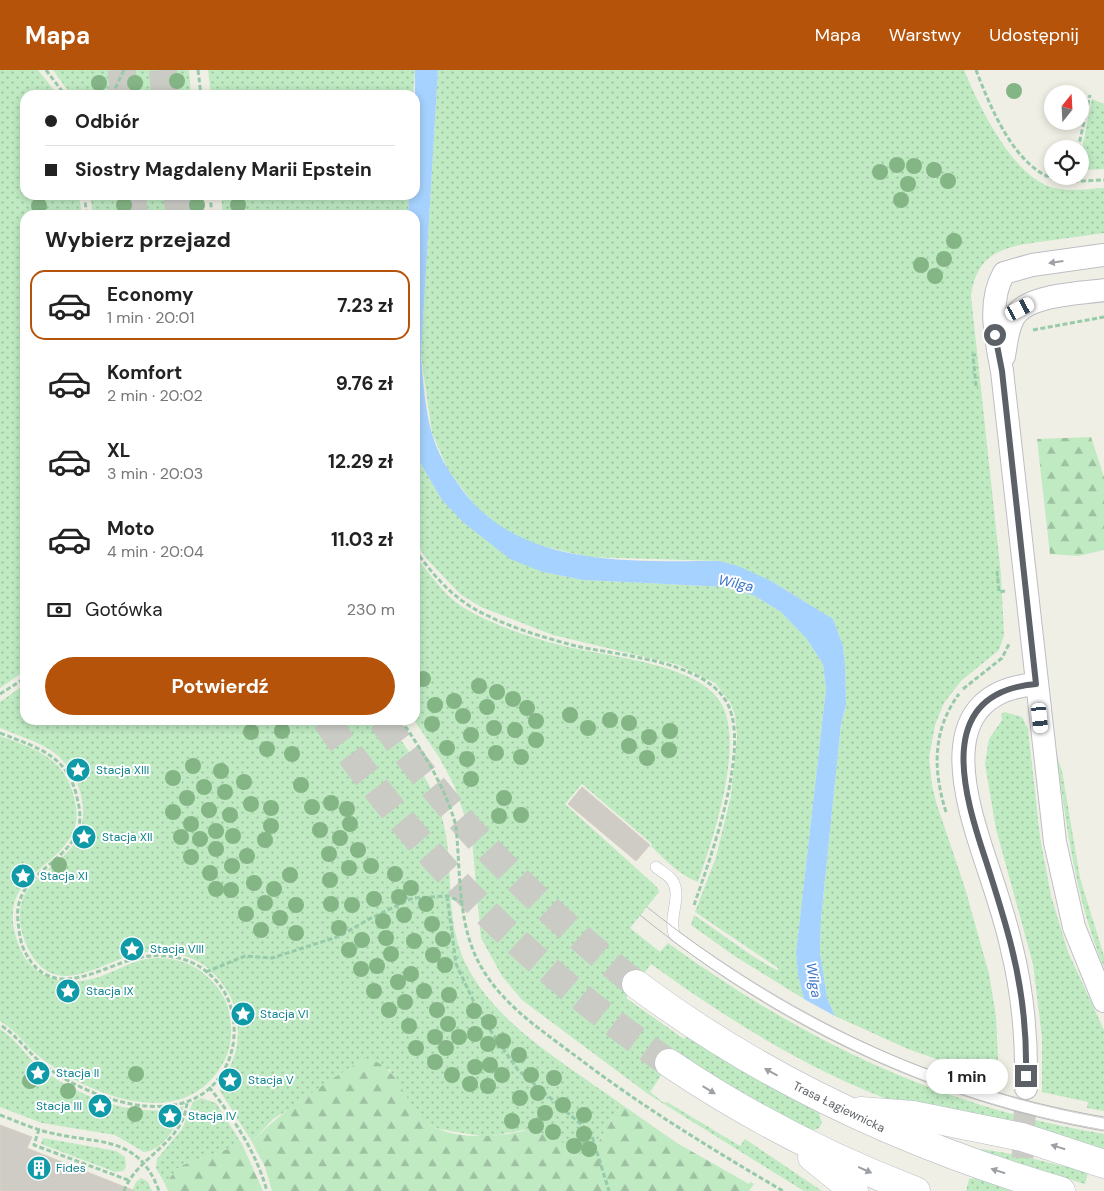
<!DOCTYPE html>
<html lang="pl">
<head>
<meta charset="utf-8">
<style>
	:root { --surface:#fff; --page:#f2f2f2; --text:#222; --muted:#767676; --line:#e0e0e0; --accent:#b45309 }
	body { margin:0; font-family:"DM Sans",sans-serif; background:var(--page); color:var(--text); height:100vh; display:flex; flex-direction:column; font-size:19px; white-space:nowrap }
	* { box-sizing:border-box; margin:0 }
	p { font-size:16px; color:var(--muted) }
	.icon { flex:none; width:28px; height:28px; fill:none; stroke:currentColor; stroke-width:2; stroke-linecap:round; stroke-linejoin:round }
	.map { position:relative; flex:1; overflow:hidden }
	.side { position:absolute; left:20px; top:140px; width:400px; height:515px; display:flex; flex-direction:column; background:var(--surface); border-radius:15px; box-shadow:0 2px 8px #0003 }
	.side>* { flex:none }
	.hud { position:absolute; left:20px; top:20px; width:400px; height:110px; border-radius:15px; box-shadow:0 2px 8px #0003; display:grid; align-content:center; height:110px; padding:0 25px; background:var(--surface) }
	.needle { width:32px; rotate:18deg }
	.fabs { position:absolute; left:1044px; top:15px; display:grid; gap:10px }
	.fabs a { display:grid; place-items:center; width:45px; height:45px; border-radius:50%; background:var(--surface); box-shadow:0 2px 8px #0003; font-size:25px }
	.end { position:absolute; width:22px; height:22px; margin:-11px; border:6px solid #5c6067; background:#fff; box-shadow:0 0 0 2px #fff }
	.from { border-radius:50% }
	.bubble { position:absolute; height:35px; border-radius:18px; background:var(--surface); box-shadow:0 2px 8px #0003; font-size:16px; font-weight:700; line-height:35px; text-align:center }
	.car { position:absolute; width:15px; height:30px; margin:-15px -8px; border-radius:6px; box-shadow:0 0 4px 1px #0007; background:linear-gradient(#fff 24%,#345 0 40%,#fff 0 76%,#345 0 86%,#fff 0) }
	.hud b { display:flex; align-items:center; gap:18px; height:48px; font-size:19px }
	.hud b+b { border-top:1px solid var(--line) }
	.hud i { width:12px; height:12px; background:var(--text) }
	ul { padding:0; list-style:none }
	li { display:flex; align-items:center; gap:15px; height:70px; margin:0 10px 8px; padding:0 15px; border:2px solid transparent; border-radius:15px }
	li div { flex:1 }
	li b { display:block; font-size:19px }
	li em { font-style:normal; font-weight:700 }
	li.current { border-color:var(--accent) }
	li>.icon { width:45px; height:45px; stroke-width:1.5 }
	h2 { padding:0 25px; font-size:22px; line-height:60px }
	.pay { display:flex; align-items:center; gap:12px; height:55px; padding:0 25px; font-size:19px }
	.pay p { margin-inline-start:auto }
	.action { display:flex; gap:10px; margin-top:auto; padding:10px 25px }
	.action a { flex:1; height:58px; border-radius:30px; background:var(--accent); color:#fff; font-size:20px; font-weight:700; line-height:58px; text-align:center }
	header { display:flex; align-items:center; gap:30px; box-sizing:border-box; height:70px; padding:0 25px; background:var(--accent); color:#fff }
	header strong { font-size:24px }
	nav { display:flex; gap:28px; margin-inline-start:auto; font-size:18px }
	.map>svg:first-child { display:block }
	.green { fill:url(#green-dots) }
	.forest { fill:url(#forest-firs) }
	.water { fill:#a6d2ff }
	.building { fill:#ceccc4; stroke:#d6d1c2 }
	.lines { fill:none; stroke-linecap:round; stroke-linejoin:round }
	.minor-tunnel { stroke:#cbcbc6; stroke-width:22; stroke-dasharray:22 11; stroke-linecap:butt }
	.secondary-tunnel { stroke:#cbcbc6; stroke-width:28; stroke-dasharray:28 14; stroke-linecap:butt }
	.service-casing { stroke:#bcbec5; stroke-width:12 }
	.minor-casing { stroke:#bcbec5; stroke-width:24 }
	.secondary-casing { stroke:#babdc4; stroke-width:29 }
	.path { stroke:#96caa9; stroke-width:3; stroke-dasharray:5 2.5; stroke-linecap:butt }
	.service { stroke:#fff; stroke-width:11 }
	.minor { stroke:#fff; stroke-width:22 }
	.secondary { stroke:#fff; stroke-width:28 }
	.tram { stroke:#b8b9ba; stroke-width:1 }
	.tree { fill:#84b585 }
	.oneway { fill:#9da0a4 }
	.route { stroke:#5c6067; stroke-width:6 }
	.labels { text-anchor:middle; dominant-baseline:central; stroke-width:4; stroke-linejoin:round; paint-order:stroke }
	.culture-label { font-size:12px; fill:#0d838f; stroke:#fff; text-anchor:start }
	.street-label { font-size:12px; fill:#5c6067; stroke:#fff }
	.water-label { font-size:14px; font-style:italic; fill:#3a74c6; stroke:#fff }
</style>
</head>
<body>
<header>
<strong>Mapa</strong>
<nav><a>Mapa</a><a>Warstwy</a><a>Udostępnij</a></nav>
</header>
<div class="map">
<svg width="1104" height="1121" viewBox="0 0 1104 1121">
	<defs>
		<pattern id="green-dots" width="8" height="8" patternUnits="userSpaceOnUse" patternTransform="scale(1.25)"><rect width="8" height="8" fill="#bfeac2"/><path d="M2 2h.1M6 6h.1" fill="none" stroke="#9ec1a1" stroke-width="1.8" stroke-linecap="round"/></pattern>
		<pattern id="forest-firs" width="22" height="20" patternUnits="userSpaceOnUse" patternTransform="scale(1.25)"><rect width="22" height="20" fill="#bfeac2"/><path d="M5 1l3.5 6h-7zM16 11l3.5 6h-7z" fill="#9ec1a1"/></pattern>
	</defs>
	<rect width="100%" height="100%" fill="#f0efe5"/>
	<g class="green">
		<path d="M0 0H38L58 25H25V125H79L82 145H25V601L0 618Z"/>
		<path d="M53 0H189L191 25H71Z"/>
		<path d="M208 0H415L413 25H211Z"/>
		<path d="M438 0H964C979 36 1013 108 1054 118 1070 122 1088 119 1104 118V163C1085 166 1066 168 1046 171 1007 176 977 180 971 226L1001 505 1004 565 999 580 961 611 944 633 935 655 929 688 932 715 936 732 965 818 989 904 996 946 999 1011 908 979 835 946 827 928 820 882 821 849 841 654 846 635 845 595 843 576 833 549 771 511 719 491 588 487 530 473 497 455 476 437 448 400 432 363 421 285Z"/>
		<path d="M1092 29 1104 34V99L1080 100V89Z"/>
		<path d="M90 125H201L203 145H93Z"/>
		<path d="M221 125H409L408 145H223Z"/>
		<path d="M415 384 442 430 543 502 583 510 726 517 755 526 781 542 806 568 823 594 826 619 796 883 798 905 804 929 736 887 691 855 694 845 754 887 778 901V898L695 842 716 787 731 726 737 667 735 645 730 632 715 613 679 595 553 565 481 537 460 524 426 488 415 472Z"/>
		<path d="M415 486C429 502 443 524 461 536 491 555 530 567 564 576 606 587 706 593 724 639 742 682 713 769 698 812 681 806 664 789 651 776L652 774 582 714 565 734 657 817 659 822 630 858 660 882 668 873C802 970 940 1037 1104 1064V1081L901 1034C809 1001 730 951 651 894L626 928 684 969 687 966 723 990 819 1043 822 1053 819 1058 812 1061 758 1033 676 983 650 1022 664 1033 667 1032 740 1076 745 1069 822 1121H804L648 1024 522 930 502 906 481 868 472 770 468 769 464 744 454 715 439 687 414 650Z"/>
		<path d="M25 614V650H387C411 685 437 718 445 760 454 805 444 855 469 900 500 957 569 996 621 1034L589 1088 544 1064 523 1060 487 1067 439 1059 424 1052 414 1041 389 999 291 1038 273 1049 252 1072 220 1021C219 1010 227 1004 231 994 239 978 239 959 236 942 233 927 222 911 211 901 192 883 161 878 136 884 96 894 52 933 26 874 20 860 17 840 24 826 34 806 57 795 71 778 95 748 81 702 52 681 37 671 17 665 0 658V632Z"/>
		<path d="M1005 642 1022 647 1028 659 1040 767 1051 826 1068 882 1104 960V1041L1087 1038 1088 1032 1042 1022V967L1033 894 996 759 985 694 989 669 1002 650 1001 644Z"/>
		<path d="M0 666C37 679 67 689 75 732 78 744 77 758 70 768 50 800 9 807 13 853 14 862 17 872 21 881 37 913 71 917 102 906 115 901 127 894 141 890 160 885 186 889 202 902 212 910 223 922 227 935 233 954 233 976 223 993 184 1064 90 1026 41 988 26 977 17 961 0 951Z"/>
		<path d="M1056 683 1062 701 1080 808 1104 886V897C1075 828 1067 756 1056 683Z"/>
		<path d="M0 959C16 969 25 985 39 997 76 1026 138 1051 184 1036 179 1053 163 1081 144 1082L115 1065 42 1053 0 1037Z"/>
		<path d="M201 1028 216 1033 242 1074 183 1095 177 1099 165 1114 156 1098 157 1089 182 1059 193 1032Z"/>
		<path d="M43 1068 116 1081 125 1087 126 1097 123 1101 115 1102 41 1074Z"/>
		<path d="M982 1079 1017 1085 1088 1102 1085 1114 980 1081Z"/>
		<path d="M141 1108 148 1112 152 1121H132L136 1112Z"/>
		<path d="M976 1108 1017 1121H966L969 1109Z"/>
	</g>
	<g class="forest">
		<path d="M1091 367 1104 407V480L1078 486 1050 484 1037 369Z"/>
		<path d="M369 989C403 998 404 1042 436 1058 457 1068 486 1067 508 1064 516 1063 523 1060 530 1061 551 1062 571 1079 589 1088L621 1034 677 1073 749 1114 751 1112 754 1114 749 1121H272L265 1097 252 1072C283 1039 322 1016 360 991Z"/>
		<path d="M242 1074 263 1121H168L165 1114 177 1099 183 1095Z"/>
	</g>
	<path class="water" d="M415 0H438L421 285C423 311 425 339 432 364 437 381 446 397 456 411 513 499 627 491 719 491L738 496 771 511 833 549 843 576 845 595 846 635 841 654 821 849 820 882 827 928 835 946 804 929 798 905 796 883 826 619 823 594 806 568 781 542 755 526 726 517 583 510 543 502 510 489 463 452 442 430 415 384V145H408L409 125H415Z"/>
	<g class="building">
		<path d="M582 717 650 775 636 791 568 734Z"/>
		<path d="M0 1055 32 1067 27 1078 135 1121H0Z"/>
	</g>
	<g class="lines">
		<path class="minor-tunnel" d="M1021 1121 1026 1018"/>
		<g class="secondary-tunnel">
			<path d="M122 0 123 25"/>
			<path d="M163 0 165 25"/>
			<path d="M132 125 134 145"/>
			<path d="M177 125 180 145"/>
			<path d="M326 650C421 788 531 898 669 993"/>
			<path d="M382 650C454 751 539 838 636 914"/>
		</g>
		<defs>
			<path id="service" d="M656 797C661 801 668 805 672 810 683 826 667 849 675 866 807 961 942 1026 1104 1054"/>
			<g id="minor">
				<path d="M1104 185 1032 195 1004 203C987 232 996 269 1002 301L1055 772 1074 857 1104 931"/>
				<path d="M1004 286C1006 274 1007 262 1012 251 1022 224 1079 224 1104 220"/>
				<path d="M1026 1018C1027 970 1023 922 1011 875 1005 848 996 822 987 795 965 729 930 623 1036 614"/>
			</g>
			<g id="secondary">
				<path d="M636 914C764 1010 908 1076 1061 1121"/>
				<path d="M669 993C746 1045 829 1088 916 1121"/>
				<path d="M861 1041 913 1045 1022 1067 1104 1094"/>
				<path d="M812 1087 854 1121"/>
			</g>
		</defs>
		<use href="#service" class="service-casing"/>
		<use href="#minor" class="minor-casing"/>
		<use href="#secondary" class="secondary-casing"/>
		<g class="path">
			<path d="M46 0 65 25"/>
			<path d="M198 0 201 25"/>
			<path d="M976 0C990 36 1015 100 1058 110 1073 113 1089 110 1104 110"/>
			<path d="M112 25 124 0"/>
			<path d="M1078 79 1090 25"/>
			<path d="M84 125 87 145"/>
			<path d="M210 125 212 145"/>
			<path d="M1033 260 1104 247"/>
			<path d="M976 316 973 285H976"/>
			<path d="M415 480C431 502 449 524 473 538 504 556 542 567 576 576 619 586 709 590 729 637 749 684 710 789 694 835"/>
			<path d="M997 501 999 522 1005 521"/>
			<path d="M963 619 1002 588 1009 574"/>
			<path d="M0 624 25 608"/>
			<path d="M401 650C424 684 445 716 456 756 460 796 458 842 473 880 492 928 537 957 577 987 644 1038 710 1078 783 1121"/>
			<path d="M0 663C40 679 69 685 78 732 81 745 81 758 74 769 55 798 13 810 18 851 19 861 20 871 24 880 50 933 96 899 134 889 170 879 208 891 226 925 236 945 237 971 228 992 196 1066 97 1033 48 998 30 986 19 966 0 955"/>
			<path d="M946 742C933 701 932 660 959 624"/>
			<path d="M447 826 456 894 481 947 518 1000 591 1063 609 1121"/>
			<path d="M206 902 245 886 272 888 340 866 369 849 413 828 447 826 463 832"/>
			<path d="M209 1017C234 1049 256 1082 267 1121"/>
			<path d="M0 1045C16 1051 31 1058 47 1062 96 1075 138 1063 159 1121"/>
			<path d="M39 1059 34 1075 128 1110"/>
			<path d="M124 1121C137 1086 184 1073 187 1032"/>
		</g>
		<use href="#service" class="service"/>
		<use href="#minor" class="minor"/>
		<use href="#secondary" class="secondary"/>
		<g class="tram">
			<path d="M647 837C784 946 931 1017 1104 1047"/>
			<path d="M640 845C775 955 932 1031 1104 1061"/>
		</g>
	</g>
	<g class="tree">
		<circle cx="177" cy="11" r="8"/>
		<circle cx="99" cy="13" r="8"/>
		<circle cx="135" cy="13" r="8"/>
		<circle cx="1014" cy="21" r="8"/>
		<circle cx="897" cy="95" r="8"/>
		<circle cx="914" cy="96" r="8"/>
		<circle cx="934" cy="100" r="8"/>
		<circle cx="880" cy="102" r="8"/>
		<circle cx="948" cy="111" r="8"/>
		<circle cx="908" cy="114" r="8"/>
		<circle cx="901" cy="130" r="8"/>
		<circle cx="124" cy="135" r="8"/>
		<circle cx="197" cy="135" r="8"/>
		<circle cx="238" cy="135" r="8"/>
		<circle cx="39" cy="136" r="8"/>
		<circle cx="954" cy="171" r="8"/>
		<circle cx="944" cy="189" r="8"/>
		<circle cx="921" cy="195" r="8"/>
		<circle cx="935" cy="206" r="8"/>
		<circle cx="423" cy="609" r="8"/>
		<circle cx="479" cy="616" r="8"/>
		<circle cx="497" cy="622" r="8"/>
		<circle cx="513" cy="629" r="8"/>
		<circle cx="454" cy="631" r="8"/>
		<circle cx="435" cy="635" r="8"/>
		<circle cx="487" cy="637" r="8"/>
		<circle cx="527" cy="638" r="8"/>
		<circle cx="570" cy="645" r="8"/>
		<circle cx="463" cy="646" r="8"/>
		<circle cx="610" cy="650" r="8"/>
		<circle cx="536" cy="651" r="8"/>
		<circle cx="629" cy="653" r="8"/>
		<circle cx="432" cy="654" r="8"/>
		<circle cx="494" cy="658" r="8"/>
		<circle cx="588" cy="658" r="8"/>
		<circle cx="515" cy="660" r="8"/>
		<circle cx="282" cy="661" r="8"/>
		<circle cx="670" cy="661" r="8"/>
		<circle cx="251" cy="662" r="8"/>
		<circle cx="471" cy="665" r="8"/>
		<circle cx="649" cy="667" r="8"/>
		<circle cx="536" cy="670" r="8"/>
		<circle cx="629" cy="676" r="8"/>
		<circle cx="447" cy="678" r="8"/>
		<circle cx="267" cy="679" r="8"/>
		<circle cx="669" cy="680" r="8"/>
		<circle cx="496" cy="683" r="8"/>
		<circle cx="292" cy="684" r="8"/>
		<circle cx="521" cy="687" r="8"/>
		<circle cx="647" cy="688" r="8"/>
		<circle cx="467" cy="689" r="8"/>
		<circle cx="193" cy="696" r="8"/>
		<circle cx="221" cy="701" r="8"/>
		<circle cx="173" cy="708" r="8"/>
		<circle cx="471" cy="709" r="8"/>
		<circle cx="244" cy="712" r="8"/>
		<circle cx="301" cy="715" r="8"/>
		<circle cx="204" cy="717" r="8"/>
		<circle cx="225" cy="722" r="8"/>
		<circle cx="187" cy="728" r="8"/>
		<circle cx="504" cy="728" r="8"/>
		<circle cx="331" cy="733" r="8"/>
		<circle cx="251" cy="734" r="8"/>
		<circle cx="312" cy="737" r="8"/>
		<circle cx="271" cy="738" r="8"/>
		<circle cx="347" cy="739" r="8"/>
		<circle cx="209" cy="740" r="8"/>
		<circle cx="173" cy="742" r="8"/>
		<circle cx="230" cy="745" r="8"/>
		<circle cx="521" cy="745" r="8"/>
		<circle cx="499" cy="746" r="8"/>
		<circle cx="191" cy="754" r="8"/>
		<circle cx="350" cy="754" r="8"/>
		<circle cx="271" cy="756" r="8"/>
		<circle cx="320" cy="760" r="8"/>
		<circle cx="216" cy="761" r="8"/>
		<circle cx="233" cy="766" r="8"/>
		<circle cx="181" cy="767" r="8"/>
		<circle cx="340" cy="768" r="8"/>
		<circle cx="200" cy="769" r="8"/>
		<circle cx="265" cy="770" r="8"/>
		<circle cx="216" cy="779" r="8"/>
		<circle cx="358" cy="780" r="8"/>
		<circle cx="329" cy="784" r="8"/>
		<circle cx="247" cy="786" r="8"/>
		<circle cx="191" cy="787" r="8"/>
		<circle cx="59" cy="795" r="8"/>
		<circle cx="232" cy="796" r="8"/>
		<circle cx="371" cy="796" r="8"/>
		<circle cx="349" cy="798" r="8"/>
		<circle cx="210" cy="803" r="8"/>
		<circle cx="395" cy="804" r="8"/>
		<circle cx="290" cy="805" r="8"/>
		<circle cx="330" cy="810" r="8"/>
		<circle cx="254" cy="813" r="8"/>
		<circle cx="411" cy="818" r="8"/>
		<circle cx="216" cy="819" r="8"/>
		<circle cx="274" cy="819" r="8"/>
		<circle cx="231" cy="820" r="8"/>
		<circle cx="399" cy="827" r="8"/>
		<circle cx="374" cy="829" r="8"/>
		<circle cx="265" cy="833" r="8"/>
		<circle cx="331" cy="834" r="8"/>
		<circle cx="426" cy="834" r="8"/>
		<circle cx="296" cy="835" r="8"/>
		<circle cx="352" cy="835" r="8"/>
		<circle cx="246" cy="844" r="8"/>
		<circle cx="404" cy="845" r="8"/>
		<circle cx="280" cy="848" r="8"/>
		<circle cx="383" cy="851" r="8"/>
		<circle cx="432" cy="854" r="8"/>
		<circle cx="339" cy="858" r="8"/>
		<circle cx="261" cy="860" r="8"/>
		<circle cx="296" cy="863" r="8"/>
		<circle cx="386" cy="868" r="8"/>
		<circle cx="443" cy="869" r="8"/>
		<circle cx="362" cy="870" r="8"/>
		<circle cx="414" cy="871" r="8"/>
		<circle cx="349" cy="880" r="8"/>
		<circle cx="391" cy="884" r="8"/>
		<circle cx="433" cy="885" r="8"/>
		<circle cx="445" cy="895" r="8"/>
		<circle cx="377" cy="896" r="8"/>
		<circle cx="361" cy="899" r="8"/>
		<circle cx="411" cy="904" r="8"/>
		<circle cx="398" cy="912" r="8"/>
		<circle cx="374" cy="921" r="8"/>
		<circle cx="424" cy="921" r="8"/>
		<circle cx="449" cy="925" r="8"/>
		<circle cx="405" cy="932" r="8"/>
		<circle cx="389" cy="940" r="8"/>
		<circle cx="437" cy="940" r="8"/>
		<circle cx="474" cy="941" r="8"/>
		<circle cx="489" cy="952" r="8"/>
		<circle cx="448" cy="954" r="8"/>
		<circle cx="409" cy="956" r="8"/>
		<circle cx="475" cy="964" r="8"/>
		<circle cx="435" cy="967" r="8"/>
		<circle cx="459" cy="967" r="8"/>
		<circle cx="503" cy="971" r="8"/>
		<circle cx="488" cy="974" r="8"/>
		<circle cx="416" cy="978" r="8"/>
		<circle cx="446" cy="978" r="8"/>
		<circle cx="519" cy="985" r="8"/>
		<circle cx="435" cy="992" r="8"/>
		<circle cx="490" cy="995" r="8"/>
		<circle cx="475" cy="997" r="8"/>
		<circle cx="136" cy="1004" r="8"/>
		<circle cx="452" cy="1005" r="8"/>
		<circle cx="502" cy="1005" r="8"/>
		<circle cx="531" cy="1005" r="8"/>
		<circle cx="554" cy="1008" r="8"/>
		<circle cx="30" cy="1011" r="8"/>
		<circle cx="470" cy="1014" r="8"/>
		<circle cx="488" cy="1016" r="8"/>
		<circle cx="68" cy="1021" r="8"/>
		<circle cx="538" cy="1023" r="8"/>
		<circle cx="520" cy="1028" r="8"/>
		<circle cx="563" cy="1035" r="8"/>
		<circle cx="545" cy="1043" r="8"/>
		<circle cx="135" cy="1044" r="8"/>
		<circle cx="584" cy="1045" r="8"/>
		<circle cx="512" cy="1051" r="8"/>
		<circle cx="536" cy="1056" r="8"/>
		<circle cx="553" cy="1062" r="8"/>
		<circle cx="584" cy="1064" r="8"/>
		<circle cx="574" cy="1076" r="8"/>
		<circle cx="589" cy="1079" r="8"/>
	</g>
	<defs><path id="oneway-solid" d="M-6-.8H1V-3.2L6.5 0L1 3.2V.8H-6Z" transform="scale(1.25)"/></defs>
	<g class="oneway">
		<use href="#oneway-solid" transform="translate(1056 192) rotate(172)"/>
		<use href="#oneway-solid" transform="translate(771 1002) rotate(-151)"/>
		<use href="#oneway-solid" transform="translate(709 1020) rotate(31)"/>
		<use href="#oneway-solid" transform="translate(1058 1077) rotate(-162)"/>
		<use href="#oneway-solid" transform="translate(865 1100) rotate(24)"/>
		<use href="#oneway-solid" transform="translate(998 1101) rotate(-163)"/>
	</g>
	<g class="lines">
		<path class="route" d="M995 265 1002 301 1036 614C932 623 964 725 986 791 995 819 1004 847 1011 875 1022 918 1027 962 1026 1006"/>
	</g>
	<defs>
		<symbol id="sight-disc" viewBox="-11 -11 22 22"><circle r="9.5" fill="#0f9aa8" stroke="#fff"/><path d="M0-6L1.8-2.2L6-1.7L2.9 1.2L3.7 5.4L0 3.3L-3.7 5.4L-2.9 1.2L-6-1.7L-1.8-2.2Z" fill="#fff"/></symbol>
		<symbol id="building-disc" viewBox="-11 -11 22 22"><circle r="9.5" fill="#0f9aa8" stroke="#fff"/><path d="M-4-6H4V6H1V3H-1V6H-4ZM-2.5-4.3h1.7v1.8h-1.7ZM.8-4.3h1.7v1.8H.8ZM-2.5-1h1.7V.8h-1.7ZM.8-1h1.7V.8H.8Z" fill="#fff"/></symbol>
	</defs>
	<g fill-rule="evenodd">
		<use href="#sight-disc" x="64" y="686" width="28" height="28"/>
		<use href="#sight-disc" x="70" y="753" width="28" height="28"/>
		<use href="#sight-disc" x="9" y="792" width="28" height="28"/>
		<use href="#sight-disc" x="118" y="865" width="28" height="28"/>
		<use href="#sight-disc" x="54" y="907" width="28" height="28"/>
		<use href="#sight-disc" x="229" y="930" width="28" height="28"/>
		<use href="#sight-disc" x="24" y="989" width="28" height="28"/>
		<use href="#sight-disc" x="216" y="996" width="28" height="28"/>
		<use href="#sight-disc" x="86" y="1022" width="28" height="28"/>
		<use href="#sight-disc" x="156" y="1032" width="28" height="28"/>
		<use href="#building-disc" x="25" y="1084" width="28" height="28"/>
	</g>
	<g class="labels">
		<g class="culture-label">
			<text x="96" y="700">Stacja XIII</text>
			<text x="102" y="767">Stacja XII</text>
			<text x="40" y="806">Stacja XI</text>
			<text x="150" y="879">Stacja VIII</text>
			<text x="86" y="921">Stacja IX</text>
			<text x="260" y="944">Stacja VI</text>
			<text x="56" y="1003">Stacja II</text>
			<text x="248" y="1010">Stacja V</text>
			<text x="82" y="1036" text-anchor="end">Stacja III</text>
			<text x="188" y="1046">Stacja IV</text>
			<text x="56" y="1098">Fides</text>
		</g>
		<g class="street-label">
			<text transform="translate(839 1037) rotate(26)">Trasa Łagiewnicka</text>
		</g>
		<g class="water-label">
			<text transform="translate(736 513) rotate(12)">Wilga</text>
			<text transform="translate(814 910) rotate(81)">Wilga</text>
		</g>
	</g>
</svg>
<div class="fabs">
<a><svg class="needle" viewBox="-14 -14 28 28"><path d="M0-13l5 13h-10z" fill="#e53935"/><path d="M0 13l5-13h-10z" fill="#767676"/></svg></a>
<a><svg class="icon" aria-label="locate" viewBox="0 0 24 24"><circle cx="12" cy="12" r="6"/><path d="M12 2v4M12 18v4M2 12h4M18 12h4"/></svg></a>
</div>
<i class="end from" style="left:995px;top:265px"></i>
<i class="end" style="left:1026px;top:1006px"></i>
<div class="bubble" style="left:926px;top:989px;width:82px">1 min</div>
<i class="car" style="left:1020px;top:239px;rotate:63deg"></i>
<i class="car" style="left:1040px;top:648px;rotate:174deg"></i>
<div class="hud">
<b><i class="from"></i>Odbiór</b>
<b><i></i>Siostry Magdaleny Marii Epstein</b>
</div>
<section class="side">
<h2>Wybierz przejazd</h2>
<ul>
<li class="current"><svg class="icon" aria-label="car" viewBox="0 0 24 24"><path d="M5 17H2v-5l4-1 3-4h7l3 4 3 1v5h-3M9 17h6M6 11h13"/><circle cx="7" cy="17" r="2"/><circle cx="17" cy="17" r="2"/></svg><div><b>Economy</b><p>1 min · 20:01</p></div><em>7.23 zł</em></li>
<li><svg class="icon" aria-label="car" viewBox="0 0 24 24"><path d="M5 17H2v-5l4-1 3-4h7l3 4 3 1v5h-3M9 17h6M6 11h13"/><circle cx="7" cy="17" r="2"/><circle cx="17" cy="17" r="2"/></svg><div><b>Komfort</b><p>2 min · 20:02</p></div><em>9.76 zł</em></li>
<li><svg class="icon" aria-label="car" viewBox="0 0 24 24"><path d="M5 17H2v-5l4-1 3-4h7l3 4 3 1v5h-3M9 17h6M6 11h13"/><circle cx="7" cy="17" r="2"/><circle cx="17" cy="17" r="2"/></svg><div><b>XL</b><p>3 min · 20:03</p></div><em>12.29 zł</em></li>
<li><svg class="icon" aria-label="car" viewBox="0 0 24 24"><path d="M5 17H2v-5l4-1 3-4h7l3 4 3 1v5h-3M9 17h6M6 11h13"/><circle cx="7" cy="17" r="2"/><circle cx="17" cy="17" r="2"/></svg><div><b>Moto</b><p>4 min · 20:04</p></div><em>11.03 zł</em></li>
</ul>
<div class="pay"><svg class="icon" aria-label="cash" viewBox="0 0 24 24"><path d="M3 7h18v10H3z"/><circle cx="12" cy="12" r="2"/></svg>Gotówka<p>230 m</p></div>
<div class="action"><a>Potwierdź</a></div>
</section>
</div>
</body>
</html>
